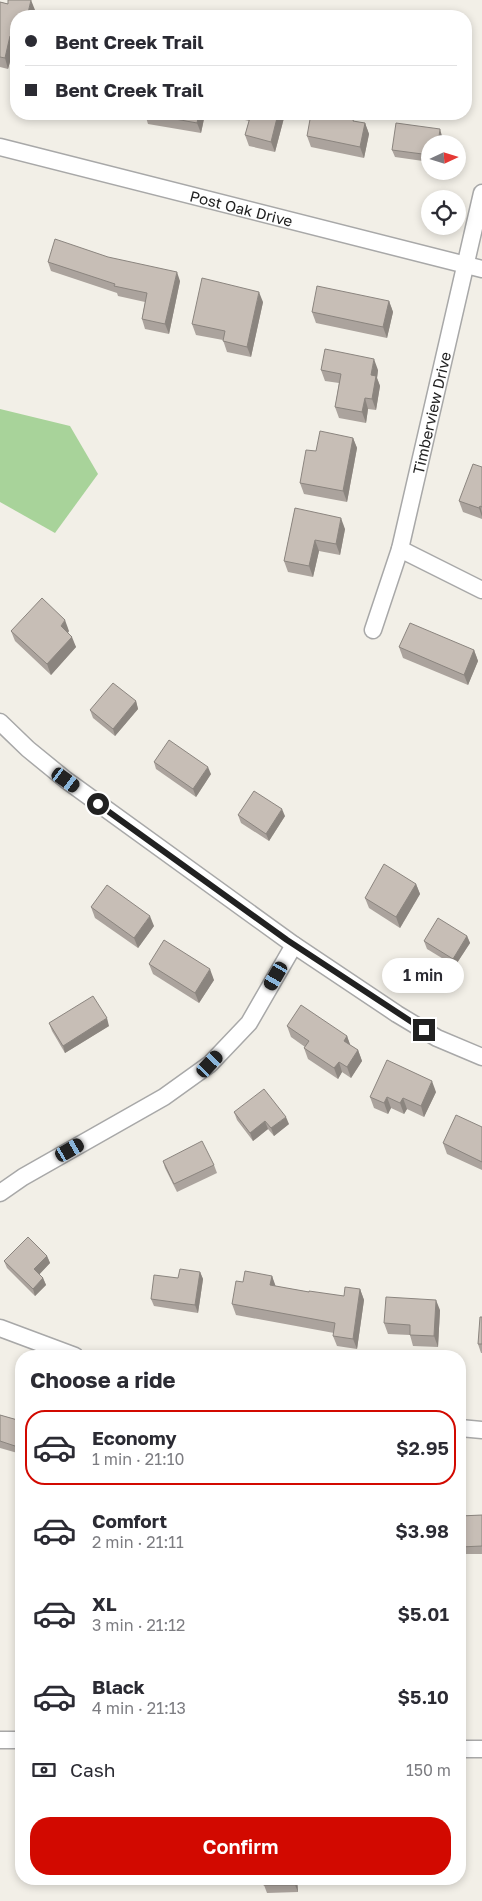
<!DOCTYPE html>
<html lang="en">
<head>
<meta charset="utf-8">
<style>
	:root { --surface:#fff; --page:#f7f7f7; --text:#2b2b33; --muted:#7c7c81; --line:#e1e1e2; --accent:#d20900 }
	body { margin:0; font-family:"Golos Text",sans-serif; background:var(--page); color:var(--text); height:100vh; display:flex; flex-direction:column; font-size:19px; white-space:nowrap }
	* { box-sizing:border-box; margin:0 }
	p { font-size:16px; color:var(--muted) }
	.icon { flex:none; width:28px; height:28px; fill:none; stroke:currentColor; stroke-width:2; stroke-linecap:round; stroke-linejoin:round }
	.map { position:relative; flex:1; overflow:hidden }
	.drawer { position:absolute; left:15px; top:1350px; width:451px; height:535px; display:flex; flex-direction:column; background:var(--surface); border-radius:20px; box-shadow:0 2px 8px #0003 }
	.drawer>* { flex:none }
	.top-card { position:absolute; left:10px; top:10px; width:462px; height:110px; border-radius:20px; box-shadow:0 2px 8px #0003; display:grid; align-content:center; height:110px; padding:0 15px; background:var(--surface) }
	.needle { width:32px; rotate:86deg }
	.buttons { position:absolute; left:421px; top:135px; display:grid; gap:10px }
	.buttons a { display:grid; place-items:center; width:45px; height:45px; border-radius:50%; background:var(--surface); box-shadow:0 2px 8px #0003; font-size:25px }
	.end { position:absolute; width:22px; height:22px; margin:-11px; border:6px solid #212121; background:#fff; box-shadow:0 0 0 2px #fff }
	.from { border-radius:50% }
	.bubble { position:absolute; height:35px; border-radius:18px; background:var(--surface); box-shadow:0 2px 8px #0003; font-size:16px; font-weight:600; line-height:35px; text-align:center }
	.car { position:absolute; width:15px; height:30px; margin:-15px -8px; border-radius:6px; box-shadow:0 0 4px 1px #0007; background:linear-gradient(#222 24%,#8ab4d8 0 40%,#222 0 76%,#8ab4d8 0 86%,#222 0) }
	.top-card b { display:flex; align-items:center; gap:18px; height:48px; font-size:19px }
	.top-card b+b { border-top:1px solid var(--line) }
	.top-card i { width:12px; height:12px; background:var(--text) }
	ul { padding:0; list-style:none }
	li { display:flex; align-items:center; gap:15px; height:75px; margin:0 10px 8px; padding:0 5px; border:2px solid transparent; border-radius:20px }
	li div { flex:1 }
	li b { display:block; font-size:19px }
	li em { font-style:normal; font-weight:600 }
	li.on { border-color:var(--accent) }
	li>.icon { width:45px; height:45px; stroke-width:1.5 }
	h2 { padding:0 15px; font-size:22px; line-height:60px }
	.pay { display:flex; align-items:center; gap:12px; height:55px; padding:0 15px; font-size:19px }
	.pay p { margin-inline-start:auto }
	.primary-button { display:flex; gap:10px; margin-top:auto; padding:10px 15px }
	.primary-button a { flex:1; height:58px; border-radius:20px; background:var(--accent); color:#fff; font-size:20px; font-weight:600; line-height:58px; text-align:center }
	.map>svg:first-child { display:block }
	.forest { fill:#a8d39a }
	.lines { fill:none; stroke-linecap:round; stroke-linejoin:round }
	.minor-casing { stroke:#a8a8a8; stroke-width:19 }
	.minor { stroke:#fff; stroke-width:16 }
	.wall { fill:#aba39d }
	.shaded-wall { fill:#8b857f }
	.building { fill:#c7beb6; stroke:#8b857f }
	.route { stroke:#212121; stroke-width:6 }
	.labels { text-anchor:middle; dominant-baseline:central; stroke-width:5; stroke-linejoin:round; paint-order:stroke }
	.street-label { font-size:15px; fill:#212121; stroke:#fff }
</style>
</head>
<body>
<div class="map">
<svg width="482" height="1901" viewBox="0 0 482 1901">
	<rect width="100%" height="100%" fill="#f2efe7"/>
	<path class="forest" d="M0 409 70 426 98 474 55 533 0 502Z"/>
	<g class="lines">
		<defs>
			<g id="minor">
				<path id="s1" d="M0 147 482 269"/>
				<path d="M400 549 482 590"/>
				<path id="s2" d="M373 630 400 549 482 193"/>
				<path d="M0 722 28 749 66 780 294 945 397 1014 437 1038 482 1057"/>
				<path d="M0 1193 23 1177 164 1097 210 1064 249 1023 294 945"/>
				<path d="M0 1328 75 1356"/>
				<path d="M460 1428 482 1430"/>
				<path d="M0 1740H21"/>
				<path d="M460 1749H482"/>
			</g>
		</defs>
		<use href="#minor" class="minor-casing"/>
		<use href="#minor" class="minor"/>
	</g>
	<g class="wall">
		<path d="M0 2 35 10 34 15 16 16V47H14L8 69 0 67Z"/>
		<path d="M145 114H205L201 133 148 124Z"/>
		<path d="M228 114H285L275 152 249 146 245 135 249 121 229 116Z"/>
		<path d="M365 123 369 134 364 158 311 147 307 136Z"/>
		<path d="M442 136 430 144V162L395 157 392 150Z"/>
		<path d="M48 262 180 281 169 334 145 329 142 319 145 302 118 296 117 293 51 271Z"/>
		<path d="M389 301 393 312 387 338 316 323 312 312Z"/>
		<path d="M263 302 251 357 227 352 223 340 196 335 192 324Z"/>
		<path d="M321 370H378L377 378 380 386 376 410 368 409 366 423 339 418 335 407 339 383 325 381Z"/>
		<path d="M353 438 357 448 347 502 304 494 300 483 316 451Z"/>
		<path d="M482 467V519L463 512 459 501Z"/>
		<path d="M295 508 345 529 340 555 319 551 313 577 288 572 284 561Z"/>
		<path d="M11 631H69L68 633 76 647 51 675 15 641Z"/>
		<path d="M399 647 474 650 478 661 468 685 403 658Z"/>
		<path d="M136 701 138 709 115 736 93 718 90 710Z"/>
		<path d="M154 762 211 774 196 797 156 769Z"/>
		<path d="M238 815 285 816 269 841 241 823Z"/>
		<path d="M416 884 420 894 400 928 369 908 365 898Z"/>
		<path d="M91 907 154 926 138 948 95 918Z"/>
		<path d="M467 936 470 943 455 966 427 949 424 941Z"/>
		<path d="M149 964 214 980 199 1003 153 974Z"/>
		<path d="M49 1023 109 1026 65 1053 52 1031Z"/>
		<path d="M287 1026 347 1036 350 1045 358 1050 362 1061 351 1078 342 1072 338 1079 308 1059 304 1048 305 1047 291 1037Z"/>
		<path d="M436 1092 424 1117 407 1109 404 1114 391 1108 388 1114 374 1108 370 1097Z"/>
		<path d="M234 1112 289 1124 274 1136 268 1129 253 1141 237 1120Z"/>
		<path d="M482 1127V1170L447 1154 443 1143Z"/>
		<path d="M163 1161 214 1165 217 1173 177 1192 165 1168Z"/>
		<path d="M47 1256 50 1263 39 1274 43 1278 46 1285 35 1296 7 1268 4 1261Z"/>
		<path d="M200 1272 203 1279 198 1313 154 1306 151 1299 178 1278Z"/>
		<path d="M272 1276 275 1286 309 1292 344 1296 360 1289 364 1300 357 1349 337 1346 333 1336 334 1333 236 1315 232 1304 243 1282Z"/>
		<path d="M440 1310 438 1347 413 1346 410 1335 388 1334 384 1323Z"/>
		<path d="M482 1317V1353H481L478 1344Z"/>
		<path d="M0 1415 21 1421V1454L0 1448Z"/>
		<path d="M482 1515V1554H460V1516Z"/>
		<path d="M297 1879 298 1892 267 1893 264 1885Z"/>
	</g>
	<g class="shaded-wall">
		<path d="M31 0 35 10 34 16 28 13Z"/>
		<path d="M10 36 14 47 8 69 5 58Z"/>
		<path d="M199 114H205L201 133 197 123Z"/>
		<path d="M278 114H285L275 152 271 142Z"/>
		<path d="M365 123 369 134 364 158 360 147Z"/>
		<path d="M440 129 442 136V144H438Z"/>
		<path d="M177 272 180 281 169 334 165 324Z"/>
		<path d="M259 292 263 302 251 357 247 347Z"/>
		<path d="M389 301 393 312 387 338 383 327Z"/>
		<path d="M374 359 378 370 377 378 380 386 376 410 372 399 371 375Z"/>
		<path d="M365 398 368 409 366 423 362 412Z"/>
		<path d="M353 438 357 448 347 502 343 491Z"/>
		<path d="M480 506 482 513V517L479 508Z"/>
		<path d="M341 518 345 529 340 555 336 544Z"/>
		<path d="M315 540 319 551 313 577 309 566Z"/>
		<path d="M65 620 69 631 65 636 61 626Z"/>
		<path d="M72 637 76 647 51 675 47 664Z"/>
		<path d="M474 650 478 661 468 685 464 675Z"/>
		<path d="M136 701 138 709 115 736 113 729Z"/>
		<path d="M208 767 211 774 196 797 193 789Z"/>
		<path d="M282 809 285 816 269 841 266 834Z"/>
		<path d="M416 884 420 894 400 928 396 917Z"/>
		<path d="M150 916 154 926 138 948 134 938Z"/>
		<path d="M467 936 470 943 455 966 453 959Z"/>
		<path d="M210 969 214 980 199 1003 195 993Z"/>
		<path d="M107 1018 109 1026 65 1053 63 1046Z"/>
		<path d="M347 1036 351 1047 344 1041Z"/>
		<path d="M358 1050 362 1061 351 1078 347 1067Z"/>
		<path d="M339 1062 342 1072 338 1079 334 1068Z"/>
		<path d="M432 1081 436 1092 424 1117 421 1106Z"/>
		<path d="M387 1097 391 1108 388 1114 384 1103Z"/>
		<path d="M403 1098 407 1109 404 1114 400 1103Z"/>
		<path d="M286 1117 289 1124 274 1136 271 1128Z"/>
		<path d="M265 1121 268 1129 253 1141 250 1133Z"/>
		<path d="M47 1256 50 1263 37 1277 34 1269Z"/>
		<path d="M200 1272 203 1279 198 1313 195 1305Z"/>
		<path d="M272 1276 276 1287 270 1285Z"/>
		<path d="M43 1278 46 1285 35 1296 33 1289Z"/>
		<path d="M360 1289 364 1300 357 1349 353 1339Z"/>
		<path d="M436 1300 440 1310 438 1347 434 1336Z"/>
		<path d="M295 1879H297L298 1892 295 1885Z"/>
	</g>
	<g class="building">
		<path d="M8 0H31L28 13 41 16H16V37L10 36 5 58 0 57V2L8 4Z"/>
		<path d="M148 114H199L197 123Z"/>
		<path d="M251 114H278L271 142 245 135Z"/>
		<path d="M311 114H335L354 118 353 121 365 123 360 147 307 136Z"/>
		<path d="M396 123 440 129 438 144H430V155L392 150Z"/>
		<path d="M55 239 108 257 177 272 165 324 142 319 147 293 114 286 115 284 48 262Z"/>
		<path d="M202 278 259 292 247 347 223 341 225 331 192 324Z"/>
		<path d="M317 286 389 301 383 327 312 312Z"/>
		<path d="M325 349 374 359 371 375 376 376 372 399 365 398 362 412 335 407 341 374 321 370Z"/>
		<path d="M320 431 353 438 343 491 300 483 306 450 316 451Z"/>
		<path d="M473 464 482 467V507L480 506 479 508 459 501Z"/>
		<path d="M295 508 341 518 336 544 315 540 309 566 284 561Z"/>
		<path d="M42 598 65 620 61 626 72 637 47 664 11 631Z"/>
		<path d="M410 623 474 650 464 675 399 647Z"/>
		<path d="M113 683 136 701 113 729 90 710Z"/>
		<path d="M169 740 208 767 193 789 154 762Z"/>
		<path d="M254 791 282 809 266 834 238 815Z"/>
		<path d="M384 864 416 884 396 917 365 898Z"/>
		<path d="M107 885 150 916 134 938 91 907Z"/>
		<path d="M438 918 467 936 453 959 424 941Z"/>
		<path d="M164 940 210 969 195 993 149 964Z"/>
		<path d="M93 996 107 1018 63 1046 49 1023Z"/>
		<path d="M301 1005 347 1036 344 1041 358 1050 347 1067 339 1062 334 1068 304 1048 309 1041 287 1026Z"/>
		<path d="M387 1060 432 1081 421 1106 403 1098 400 1103 387 1097 384 1103 370 1097Z"/>
		<path d="M264 1089 286 1117 271 1128 265 1121 250 1133 234 1112Z"/>
		<path d="M456 1115 482 1127V1162L443 1143Z"/>
		<path d="M202 1141 214 1165 174 1184 163 1161Z"/>
		<path d="M28 1237 47 1256 34 1269 43 1278 33 1289 4 1261Z"/>
		<path d="M180 1269 200 1272 195 1305 151 1299 154 1275 178 1278Z"/>
		<path d="M245 1271 272 1276 270 1285 309 1292V1291L344 1296 345 1287 360 1289 353 1339 333 1336 335 1323 232 1304 236 1281 243 1282Z"/>
		<path d="M386 1297 436 1300 434 1336 410 1335V1325L384 1323Z"/>
		<path d="M480 1317H482V1344H478Z"/>
		<path d="M0 1415 21 1421V1448L0 1441Z"/>
		<path d="M482 1515V1546L460 1547V1516Z"/>
		<rect x="264" y="1879" width="31" height="6"/>
	</g>
	<g class="lines">
		<path class="route" d="M98 804 287 940 424 1030"/>
	</g>
	<g class="labels">
		<g class="street-label">
			<text stroke="none"><textPath href="#s1" startOffset="249">Post Oak Drive</textPath></text>
			<text stroke="none"><textPath href="#s2" startOffset="225">Timberview Drive</textPath></text>
		</g>
	</g>
</svg>
<div class="buttons">
<a><svg class="needle" viewBox="-14 -14 28 28"><path d="M0-13l5 13h-10z" fill="#e53935"/><path d="M0 13l5-13h-10z" fill="#7c7c81"/></svg></a>
<a><svg class="icon" aria-label="locate" viewBox="0 0 24 24"><circle cx="12" cy="12" r="6"/><path d="M12 2v4M12 18v4M2 12h4M18 12h4"/></svg></a>
</div>
<i class="end from" style="left:98px;top:804px"></i>
<i class="end" style="left:424px;top:1030px"></i>
<div class="bubble" style="left:382px;top:958px;width:82px">1 min</div>
<i class="car" style="left:66px;top:780px;rotate:126deg"></i>
<i class="car" style="left:276px;top:976px;rotate:210deg"></i>
<i class="car" style="left:210px;top:1064px;rotate:43deg"></i>
<i class="car" style="left:70px;top:1150px;rotate:60deg"></i>
<div class="top-card">
<b><i class="from"></i>Bent Creek Trail</b>
<b><i></i>Bent Creek Trail</b>
</div>
<section class="drawer">
<h2>Choose a ride</h2>
<ul>
<li class="on"><svg class="icon" aria-label="car" viewBox="0 0 24 24"><path d="M5 17H2v-5l4-1 3-4h7l3 4 3 1v5h-3M9 17h6M6 11h13"/><circle cx="7" cy="17" r="2"/><circle cx="17" cy="17" r="2"/></svg><div><b>Economy</b><p>1 min · 21:10</p></div><em>$2.95</em></li>
<li><svg class="icon" aria-label="car" viewBox="0 0 24 24"><path d="M5 17H2v-5l4-1 3-4h7l3 4 3 1v5h-3M9 17h6M6 11h13"/><circle cx="7" cy="17" r="2"/><circle cx="17" cy="17" r="2"/></svg><div><b>Comfort</b><p>2 min · 21:11</p></div><em>$3.98</em></li>
<li><svg class="icon" aria-label="car" viewBox="0 0 24 24"><path d="M5 17H2v-5l4-1 3-4h7l3 4 3 1v5h-3M9 17h6M6 11h13"/><circle cx="7" cy="17" r="2"/><circle cx="17" cy="17" r="2"/></svg><div><b>XL</b><p>3 min · 21:12</p></div><em>$5.01</em></li>
<li><svg class="icon" aria-label="car" viewBox="0 0 24 24"><path d="M5 17H2v-5l4-1 3-4h7l3 4 3 1v5h-3M9 17h6M6 11h13"/><circle cx="7" cy="17" r="2"/><circle cx="17" cy="17" r="2"/></svg><div><b>Black</b><p>4 min · 21:13</p></div><em>$5.10</em></li>
</ul>
<div class="pay"><svg class="icon" aria-label="cash" viewBox="0 0 24 24"><path d="M3 7h18v10H3z"/><circle cx="12" cy="12" r="2"/></svg>Cash<p>150 m</p></div>
<div class="primary-button"><a>Confirm</a></div>
</section>
</div>
</body>
</html>
